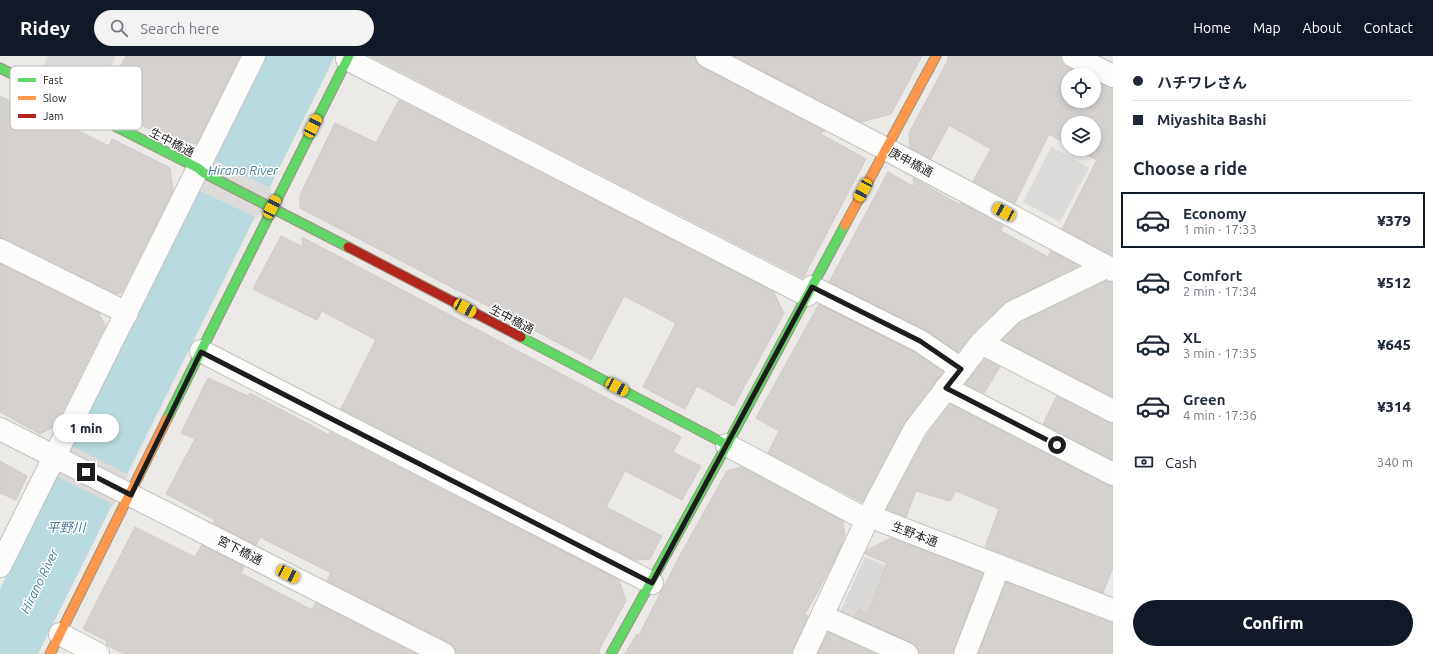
<!DOCTYPE html>
<html lang="en">
<head>
<meta charset="utf-8">
<style>
	:root { --surface:#fff; --page:#f2f2f3; --text:#1f2937; --muted:#747a83; --line:#e0e1e3; --accent:#111827 }
	body { margin:0; font-family:Ubuntu,"Noto Sans JP",sans-serif; background:var(--page); color:var(--text); height:100vh; display:flex; flex-direction:column; font-size:15px; white-space:nowrap }
	* { box-sizing:border-box; margin:0 }
	p { font-size:13px; color:var(--muted) }
	.icon { flex:none; width:22px; height:22px; fill:none; stroke:currentColor; stroke-width:2; stroke-linecap:round; stroke-linejoin:round }
	.map { position:relative; flex:1; overflow:hidden }
	.details { display:flex; flex-direction:column; background:var(--surface); width:320px }
	.details>* { flex:none }
	.top-card { display:grid; align-content:center; height:88px; padding:0 20px; background:var(--surface) }
	.tools { position:absolute; left:1061px; top:12px; display:grid; gap:8px }
	.tools a { display:grid; place-items:center; width:40px; height:40px; border-radius:50%; background:var(--surface); box-shadow:0 2px 6px #0003; font-size:20px }
	.end { position:absolute; width:18px; height:18px; margin:-9px; border:5px solid #1d1d1d; background:#fff; box-shadow:0 0 0 2px #fff }
	.from { border-radius:50% }
	.bubble { position:absolute; height:28px; border-radius:14px; background:var(--surface); box-shadow:0 2px 6px #0003; font-size:13px; font-weight:800; line-height:28px; text-align:center }
	.car { position:absolute; width:12px; height:24px; margin:-12px -6px; border-radius:5px; box-shadow:0 0 3px 1px #0007; background:linear-gradient(#f5c518 24%,#345 0 40%,#f5c518 0 76%,#345 0 86%,#f5c518 0) }
	.top-card b { display:flex; align-items:center; gap:14px; height:38px; font-size:15px }
	.top-card b+b { border-top:1px solid var(--line) }
	.top-card i { width:10px; height:10px; background:var(--text) }
	ul { padding:0; list-style:none }
	li { display:flex; align-items:center; gap:12px; height:56px; margin:0 8px 6px; padding:0 12px; border:2px solid transparent; border-radius:0px }
	li div { flex:1 }
	li b { display:block; font-size:15px }
	li em { font-style:normal; font-weight:800 }
	li.active { border-color:var(--accent) }
	li>.icon { width:36px; height:36px; stroke-width:1.5 }
	h2 { padding:0 20px; font-size:18px; line-height:48px }
	.pay { display:flex; align-items:center; gap:10px; height:44px; padding:0 20px; font-size:15px }
	.pay p { margin-inline-start:auto }
	.action { display:flex; gap:8px; margin-top:auto; padding:8px 20px }
	.action a { flex:1; height:46px; border-radius:24px; background:var(--accent); color:#fff; font-size:16px; font-weight:800; line-height:46px; text-align:center }
	header { display:flex; align-items:center; gap:24px; box-sizing:border-box; height:56px; padding:0 20px; background:var(--accent); color:#fff }
	header strong { font-size:19px }
	nav { display:flex; gap:22px; margin-inline-start:auto; font-size:14px }
	.search { width:280px; height:36px; background:var(--page); display:flex; align-items:center; gap:10px; box-sizing:border-box; padding:0 14px; border-radius:22px; color:var(--muted); font-size:15px }
	main { display:flex; flex:1; min-height:0 }
	.map>svg:first-child { display:block }
	.religious { fill:#d9d8d7 }
	.parking { fill:#dbdad9 }
	.water { fill:#b9dbdf }
	.pier { fill:#dcdbda }
	.building { fill:#d4d1ce; stroke:#cecac7 }
	.lines { fill:none; stroke-linecap:round; stroke-linejoin:round }
	.street-casing { stroke:#c2c1c0; stroke-width:24 }
	.fast-casing { stroke:#95947e; stroke-width:11 }
	.slow-casing { stroke:#95947e; stroke-width:11 }
	.jam-casing { stroke:#95947e; stroke-width:11 }
	.street { stroke:#fcfcfb; stroke-width:22 }
	.fast { stroke:#63d668; stroke-width:9 }
	.slow { stroke:#ff974d; stroke-width:9 }
	.jam { stroke:#b3261e; stroke-width:9 }
	.route { stroke:#1d1d1d; stroke-width:5 }
	.labels { text-anchor:middle; dominant-baseline:central; stroke-width:3; stroke-linejoin:round; paint-order:stroke }
	.street-label { font-size:12px; fill:#1d1d1d; stroke:#fff }
	.water-label { font-size:13px; font-style:italic; fill:#457a9c; stroke:#fff }
	.key { fill:#fff; stroke:#bbb; stroke-width:1 }
	.key-label { font-size:11px; fill:#1d1d1d }
</style>
</head>
<body>
<header>
<strong>Ridey</strong>
<div class="search"><svg class="icon" aria-label="search" viewBox="0 0 24 24"><circle cx="10" cy="10" r="6"/><path d="M15 15l6 6"/></svg>Search here</div>
<nav><a>Home</a><a>Map</a><a>About</a><a>Contact</a></nav>
</header>
<main>
<div class="map">
<svg width="1113" height="598" viewBox="0 0 1113 598">
	<rect width="100%" height="100%" fill="#ebe9e6"/>
	<path class="religious" d="M865 501 979 548 960 598H919L837 563Z"/>
	<g class="parking">
		<path d="M48 0H116L93 45 39 19Z"/>
		<path d="M1051 91 1089 112 1060 166 1023 146Z"/>
	</g>
	<path class="water" d="M265 0H335L38 598H0V533Z"/>
	<g class="pier">
		<path d="M211 102 272 133 257 162 196 133Z"/>
		<path d="M70 389 129 419 114 449 54 419Z"/>
	</g>
	<g class="building">
		<path d="M126 0H240L197 87 194 88 164 76 165 81 124 60 133 42 111 29Z"/>
		<path d="M370 0H695L696 6 701 11 825 75 819 77 866 103 803 222Z"/>
		<path d="M734 0H922L891 58 861 66Z"/>
		<path d="M948 0H1061L1062 7 1067 11 1083 19H1068V45H1094V24L1113 32V200L1062 173 1097 104 1076 93H1094V67H1068V89L1049 78 1015 147 973 125 991 93 949 69 931 103 910 92 909 77 947 6Z"/>
		<path d="M0 40 67 72 69 70 109 90 112 83 170 112 173 134 122 236 117 238 0 182Z"/>
		<path d="M399 44 773 235 784 257 734 350 697 330 685 353 643 331 676 267 624 240 591 304 300 152V139L335 67 376 87Z"/>
		<path d="M888 116 914 131 913 122 960 149 961 147 1003 170 1001 175 1048 201 1051 195 1079 210 1004 247 972 278 958 296 926 274 829 226Z"/>
		<path d="M281 180 303 191 302 181 681 381 673 396 701 410 682 444 625 415 606 451 662 480 650 503 635 504 341 353 376 284 322 255 317 264 253 233Z"/>
		<path d="M0 208 99 257 105 270 55 370 40 378 0 356Z"/>
		<path d="M1106 225 1113 226V341L1002 284 1020 266Z"/>
		<path d="M819 248 914 296 943 316 904 367 862 446 768 397 779 375 756 362Z"/>
		<path d="M985 303 1000 311 984 337 965 328Z"/>
		<path d="M208 322 248 340 250 337 329 379 330 376 619 524 626 545 600 592 599 598H456L455 592 450 587 327 525 331 517 260 481 256 489 213 467 215 464 166 438 195 383 181 377Z"/>
		<path d="M1057 340 1113 367V404L1043 368Z"/>
		<path d="M950 348 1107 429 1113 430V511L1103 537 985 491 999 453 956 435 950 445 916 435 906 461 887 453 926 380Z"/>
		<path d="M0 405 27 420 16 444 0 437Z"/>
		<path d="M741 411 843 465 845 482 829 515 805 558 808 560 792 598H625L637 578 638 581 679 501 727 415Z"/>
		<path d="M135 471 195 501 202 489 244 511 241 517 312 554 316 547 416 598H125L106 589 107 585 83 573Z"/>
		<path d="M891 482 983 517 953 598H919L917 591 912 587 855 561 859 553 868 558 887 507 865 498 867 494Z"/>
		<path d="M1006 526 1113 566V598H978Z"/>
		<path d="M828 576 876 598H818Z"/>
	</g>
	<g class="lines">
		<defs>
			<g id="street">
				<path d="M707 0 886 93 1113 214"/>
				<path d="M1073 0 1113 20"/>
				<path d="M347 3 807 239"/>
				<path d="M0 194 127 257"/>
				<path d="M812 231 920 285 961 313"/>
				<path d="M981 287 1113 355"/>
				<path d="M201 295 652 527"/>
				<path d="M946 332 1113 418"/>
				<path d="M0 373 444 598"/>
				<path d="M727 389 867 464 869 460 1113 554"/>
				<path d="M869 460 915 373 981 287 1013 256 1106 211"/>
				<path d="M0 510 254 0"/>
				<path d="M822 560 907 598"/>
				<path d="M60 578 98 598"/>
				<path d="M804 598 867 464"/>
				<path d="M965 598 999 510"/>
			</g>
			<g id="fast">
				<path d="M0 12 198 112 204 117 348 191"/>
				<path d="M521 281 727 389"/>
				<path d="M167 363 349 0"/>
				<path d="M611 598 727 389 845 169"/>
			</g>
			<g id="slow">
				<path d="M845 169 936 0"/>
				<path d="M50 598 167 363"/>
			</g>
			<path id="jam" d="M348 191 521 281"/>
		</defs>
		<use href="#street" class="street-casing"/>
		<use href="#fast" class="fast-casing"/>
		<use href="#slow" class="slow-casing"/>
		<use href="#jam" class="jam-casing"/>
		<use href="#street" class="street"/>
		<use href="#fast" class="fast"/>
		<use href="#slow" class="slow"/>
		<use href="#jam" class="jam"/>
	</g>
	<g class="lines">
		<path class="route" d="M86 416 131 439 201 296 652 527 812 231 920 285 961 313 946 332 1057 389"/>
	</g>
	<g class="labels">
		<g class="street-label">
			<text transform="translate(172 86) rotate(27)">生中橋通</text>
			<text transform="translate(911 106) rotate(28)">庚申橋通</text>
			<text transform="translate(512 263) rotate(28)">生中橋通</text>
			<text transform="translate(915 478) rotate(21)">生野本通</text>
			<text transform="translate(240 494) rotate(27)">宮下橋通</text>
		</g>
		<g class="water-label">
			<text x="243" y="114">Hirano River</text>
			<text x="66" y="471">平野川</text>
			<text transform="translate(39 525) rotate(-64)">Hirano River</text>
		</g>
	</g>
	<rect x="10" y="10" width="132" height="64" rx="6" class="key"/>
	<rect x="18" y="22" width="18" height="4" fill="#63d668"/>
	<rect x="18" y="40" width="18" height="4" fill="#ff974d"/>
	<rect x="18" y="58" width="18" height="4" fill="#b3261e"/>
	<g class="key-label">
		<text x="43" y="28">Fast</text>
		<text x="43" y="46">Slow</text>
		<text x="43" y="64">Jam</text>
	</g>
</svg>
<div class="tools">
<a><svg class="icon" aria-label="locate" viewBox="0 0 24 24"><circle cx="12" cy="12" r="6"/><path d="M12 2v4M12 18v4M2 12h4M18 12h4"/></svg></a>
<a><svg class="icon" aria-label="layers" viewBox="0 0 24 24"><path d="M12 4l9 5-9 5-9-5zM3 14l9 5 9-5"/></svg></a>
</div>
<i class="end from" style="left:1057px;top:389px"></i>
<i class="end" style="left:86px;top:416px"></i>
<div class="bubble" style="left:53px;top:358px;width:66px">1 min</div>
<i class="car" style="left:313px;top:70px;rotate:27deg"></i>
<i class="car" style="left:863px;top:134px;rotate:208deg"></i>
<i class="car" style="left:272px;top:151px;rotate:27deg"></i>
<i class="car" style="left:1004px;top:156px;rotate:298deg"></i>
<i class="car" style="left:465px;top:252px;rotate:118deg"></i>
<i class="car" style="left:617px;top:331px;rotate:118deg"></i>
<i class="car" style="left:288px;top:518px;rotate:117deg"></i>
</div>
<section class="details">
<div class="top-card">
<b><i class="from"></i>ハチワレさん</b>
<b><i></i>Miyashita Bashi</b>
</div>
<h2>Choose a ride</h2>
<ul>
<li class="active"><svg class="icon" aria-label="car" viewBox="0 0 24 24"><path d="M5 17H2v-5l4-1 3-4h7l3 4 3 1v5h-3M9 17h6M6 11h13"/><circle cx="7" cy="17" r="2"/><circle cx="17" cy="17" r="2"/></svg><div><b>Economy</b><p>1 min · 17:33</p></div><em>¥379</em></li>
<li><svg class="icon" aria-label="car" viewBox="0 0 24 24"><path d="M5 17H2v-5l4-1 3-4h7l3 4 3 1v5h-3M9 17h6M6 11h13"/><circle cx="7" cy="17" r="2"/><circle cx="17" cy="17" r="2"/></svg><div><b>Comfort</b><p>2 min · 17:34</p></div><em>¥512</em></li>
<li><svg class="icon" aria-label="car" viewBox="0 0 24 24"><path d="M5 17H2v-5l4-1 3-4h7l3 4 3 1v5h-3M9 17h6M6 11h13"/><circle cx="7" cy="17" r="2"/><circle cx="17" cy="17" r="2"/></svg><div><b>XL</b><p>3 min · 17:35</p></div><em>¥645</em></li>
<li><svg class="icon" aria-label="car" viewBox="0 0 24 24"><path d="M5 17H2v-5l4-1 3-4h7l3 4 3 1v5h-3M9 17h6M6 11h13"/><circle cx="7" cy="17" r="2"/><circle cx="17" cy="17" r="2"/></svg><div><b>Green</b><p>4 min · 17:36</p></div><em>¥314</em></li>
</ul>
<div class="pay"><svg class="icon" aria-label="cash" viewBox="0 0 24 24"><path d="M3 7h18v10H3z"/><circle cx="12" cy="12" r="2"/></svg>Cash<p>340 m</p></div>
<div class="action"><a>Confirm</a></div>
</section>
</main>
</body>
</html>
